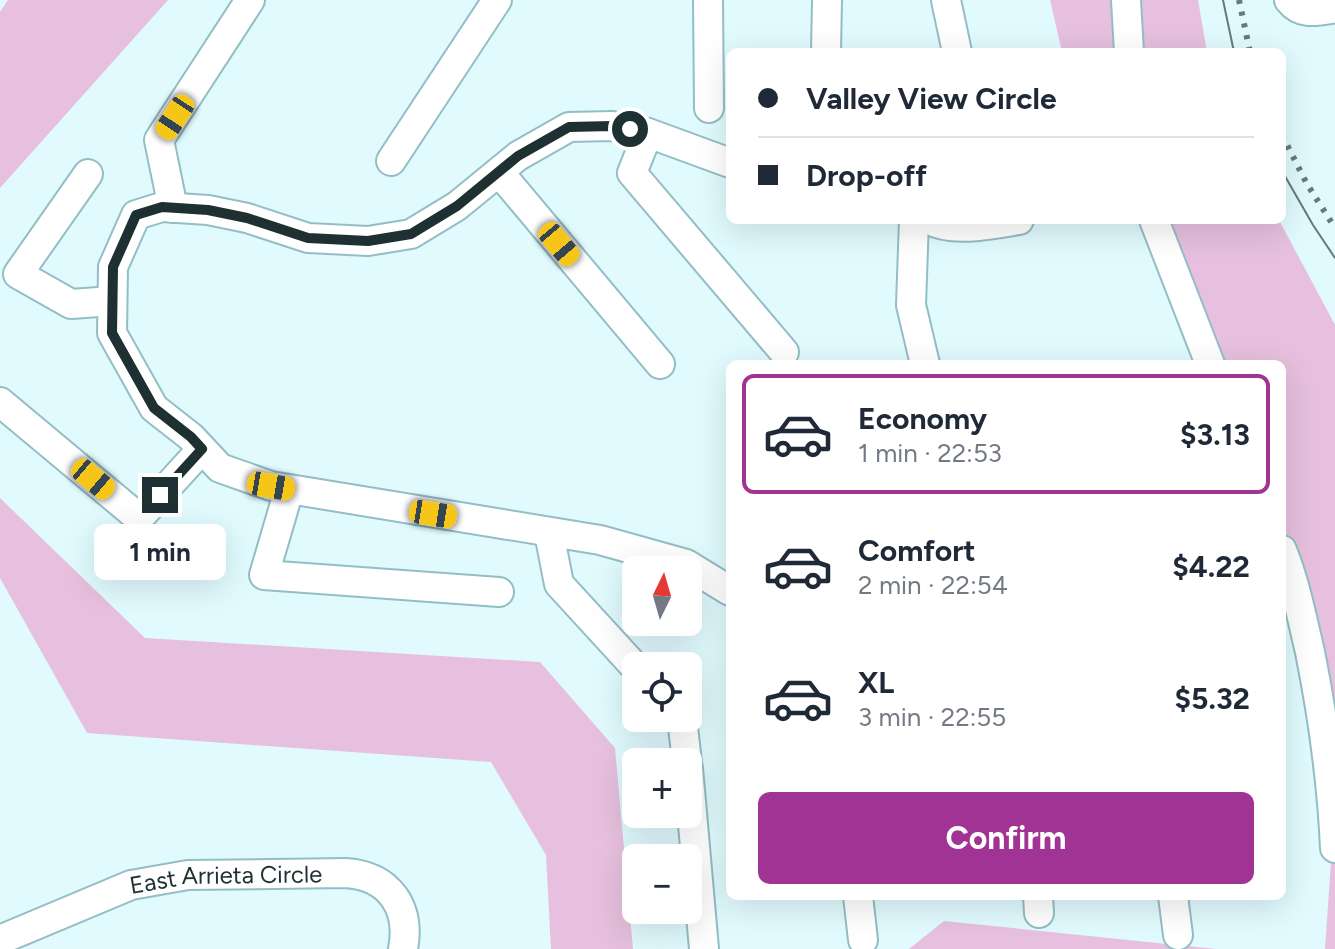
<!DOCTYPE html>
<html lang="en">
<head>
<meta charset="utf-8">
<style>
	:root { --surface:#fff; --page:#f2f2f3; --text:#1f2937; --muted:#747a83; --line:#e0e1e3; --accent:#a03393 }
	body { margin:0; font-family:Figtree,sans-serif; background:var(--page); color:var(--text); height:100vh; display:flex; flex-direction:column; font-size:30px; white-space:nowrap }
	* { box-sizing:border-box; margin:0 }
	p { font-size:26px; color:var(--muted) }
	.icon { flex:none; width:44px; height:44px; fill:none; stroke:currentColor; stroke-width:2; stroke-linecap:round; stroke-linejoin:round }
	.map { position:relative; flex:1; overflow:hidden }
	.details { position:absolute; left:726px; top:360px; width:560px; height:540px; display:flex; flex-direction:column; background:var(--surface); border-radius:12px; box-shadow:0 8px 32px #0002 }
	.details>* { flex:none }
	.guide { position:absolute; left:726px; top:48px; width:560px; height:176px; border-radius:12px; box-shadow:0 8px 32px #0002; display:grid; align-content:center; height:176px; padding:0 32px; background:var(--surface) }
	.needle { width:52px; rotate:5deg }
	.tools { position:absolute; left:622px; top:556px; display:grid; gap:16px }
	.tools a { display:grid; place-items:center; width:80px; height:80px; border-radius:12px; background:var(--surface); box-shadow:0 8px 32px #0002; font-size:40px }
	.end { position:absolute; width:36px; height:36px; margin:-18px; border:10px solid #1e3032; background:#fff; box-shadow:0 0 0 4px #fff }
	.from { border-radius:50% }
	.bubble { position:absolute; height:56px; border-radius:12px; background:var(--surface); box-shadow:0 8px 32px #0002; font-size:26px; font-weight:700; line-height:56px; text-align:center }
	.car { position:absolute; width:24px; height:48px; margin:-24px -12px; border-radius:10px; box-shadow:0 0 6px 2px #0007; background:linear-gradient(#f5c518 24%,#345 0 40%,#f5c518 0 76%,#345 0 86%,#f5c518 0) }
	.guide b { display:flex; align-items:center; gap:28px; height:76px; font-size:30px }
	.guide b+b { border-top:2px solid var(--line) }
	.guide i { width:20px; height:20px; background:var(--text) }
	ul { padding:14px 0 0; list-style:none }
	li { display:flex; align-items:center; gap:24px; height:120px; margin:0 16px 12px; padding:0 16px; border:4px solid transparent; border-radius:12px }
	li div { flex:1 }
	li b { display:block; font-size:30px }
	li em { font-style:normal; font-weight:700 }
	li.current { border-color:var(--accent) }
	li>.icon { width:72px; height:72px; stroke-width:1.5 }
	.cta { display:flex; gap:16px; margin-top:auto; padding:16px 32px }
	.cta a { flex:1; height:92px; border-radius:12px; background:var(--accent); color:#fff; font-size:32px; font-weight:700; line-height:92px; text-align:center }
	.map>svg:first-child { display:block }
	.green { fill:#e6c0de }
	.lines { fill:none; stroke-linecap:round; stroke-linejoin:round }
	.minor-casing { stroke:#93bec5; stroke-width:32 }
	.minor { stroke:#fff; stroke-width:28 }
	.tram { stroke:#657a7c; stroke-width:2 }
	.rail { stroke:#657a7c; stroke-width:6; stroke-dasharray:4 8; stroke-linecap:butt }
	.route { stroke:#1e3032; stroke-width:10 }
	.labels { text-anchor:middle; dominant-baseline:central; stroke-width:6; stroke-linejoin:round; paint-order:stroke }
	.street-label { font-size:24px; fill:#1e3032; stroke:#fff }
</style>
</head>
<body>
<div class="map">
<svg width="1335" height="949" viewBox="0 0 1335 949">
	<rect width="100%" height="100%" fill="#e0fafe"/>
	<g class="green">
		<path d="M8 0H168L0 188V12Z"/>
		<path d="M1050 0H1198L1207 52H1062Z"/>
		<path d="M1152 220H1279L1335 325V949H1325L1334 819 1282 590V364H1202Z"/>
		<path d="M0 498 145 638 540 662 615 748 633 949H551L546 855 491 762 87 733 0 578Z"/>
		<path d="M944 921 1216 949H909Z"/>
	</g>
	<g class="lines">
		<defs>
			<g id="minor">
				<path d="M708 0 709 108"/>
				<path d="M946 0 957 52"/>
				<path d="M1126 0 1129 52"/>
				<path d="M1289 0C1300 14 1314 12 1331 9"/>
				<path d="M826 52 827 0"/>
				<path d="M648 133 632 173 784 352"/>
				<path d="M391 161 497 0"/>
				<path d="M730 163 648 133 612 126 569 127 518 156 457 206 411 234 368 241 308 238 247 218 208 210 162 207 136 215 113 267 112 333 154 408 191 437 220 468 271 486 600 540 686 564 730 591"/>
				<path d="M499 172 660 364"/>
				<path d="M88 174 18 274 71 304 112 301"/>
				<path d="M173 208 159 140 250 0"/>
				<path d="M914 220 911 305 925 364"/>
				<path d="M930 220C952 233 994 224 1019 220"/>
				<path d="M1154 220 1210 364"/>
				<path d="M0 402 139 518 202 449"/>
				<path d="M289 490 264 575 499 592"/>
				<path d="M549 533 559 584 636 668"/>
				<path d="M1282 550C1295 582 1302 618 1310 652 1323 717 1332 782 1335 848"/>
				<path d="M682 718 687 762"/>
				<path d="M688 768 704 949"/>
				<path d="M858 896 863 940"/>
				<path d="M1038 896 1039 913"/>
				<path d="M1173 896 1178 935"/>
				<path id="s1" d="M0 941 7 937 131 885 188 875 346 873C389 876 411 907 403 949"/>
			</g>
		</defs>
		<use href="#minor" class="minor-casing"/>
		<use href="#minor" class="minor"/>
		<g class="tram">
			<path d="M1223 0 1234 52"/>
			<path d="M1282 171 1313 225 1335 258"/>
		</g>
		<g class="rail">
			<path d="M1239 0 1250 52"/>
			<path d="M1282 135 1307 184 1335 228"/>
		</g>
	</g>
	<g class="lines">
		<path class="route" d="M160 495 202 449 191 437 154 408 112 333 113 267 136 215 162 207 208 210 247 218 308 238 368 241 411 234 457 206 518 156 569 127 612 126 630 129"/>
	</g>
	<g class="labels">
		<g class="street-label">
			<text stroke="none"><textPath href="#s1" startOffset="238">East Arrieta Circle</textPath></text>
		</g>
	</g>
</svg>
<div class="tools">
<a><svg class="needle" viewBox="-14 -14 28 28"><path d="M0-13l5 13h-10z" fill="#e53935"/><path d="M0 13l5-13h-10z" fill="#747a83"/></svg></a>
<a><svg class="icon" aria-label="locate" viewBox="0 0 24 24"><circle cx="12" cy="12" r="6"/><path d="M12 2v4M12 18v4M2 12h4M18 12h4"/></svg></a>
<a>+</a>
<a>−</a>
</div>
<i class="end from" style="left:630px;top:129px"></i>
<i class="end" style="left:160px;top:495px"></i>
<div class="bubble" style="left:94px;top:524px;width:132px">1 min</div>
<i class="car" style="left:175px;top:117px;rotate:213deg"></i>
<i class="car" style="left:559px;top:244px;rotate:140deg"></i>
<i class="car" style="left:93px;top:479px;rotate:130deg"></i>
<i class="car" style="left:271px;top:486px;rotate:100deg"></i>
<i class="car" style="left:433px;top:514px;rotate:99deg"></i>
<div class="guide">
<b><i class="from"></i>Valley View Circle</b>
<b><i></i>Drop-off</b>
</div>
<section class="details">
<ul>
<li class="current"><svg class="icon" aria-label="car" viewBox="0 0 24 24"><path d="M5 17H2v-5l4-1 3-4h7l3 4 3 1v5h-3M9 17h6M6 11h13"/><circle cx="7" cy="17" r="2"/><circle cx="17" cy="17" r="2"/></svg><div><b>Economy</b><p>1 min · 22:53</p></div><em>$3.13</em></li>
<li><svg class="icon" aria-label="car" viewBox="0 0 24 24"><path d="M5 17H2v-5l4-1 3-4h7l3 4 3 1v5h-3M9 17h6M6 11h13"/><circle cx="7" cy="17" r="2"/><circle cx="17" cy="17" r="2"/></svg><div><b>Comfort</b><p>2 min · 22:54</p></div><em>$4.22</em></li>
<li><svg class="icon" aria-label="car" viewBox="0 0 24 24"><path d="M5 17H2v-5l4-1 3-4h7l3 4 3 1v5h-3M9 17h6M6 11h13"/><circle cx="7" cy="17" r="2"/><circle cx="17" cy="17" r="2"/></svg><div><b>XL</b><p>3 min · 22:55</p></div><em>$5.32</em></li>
</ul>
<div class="cta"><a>Confirm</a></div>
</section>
</div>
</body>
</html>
